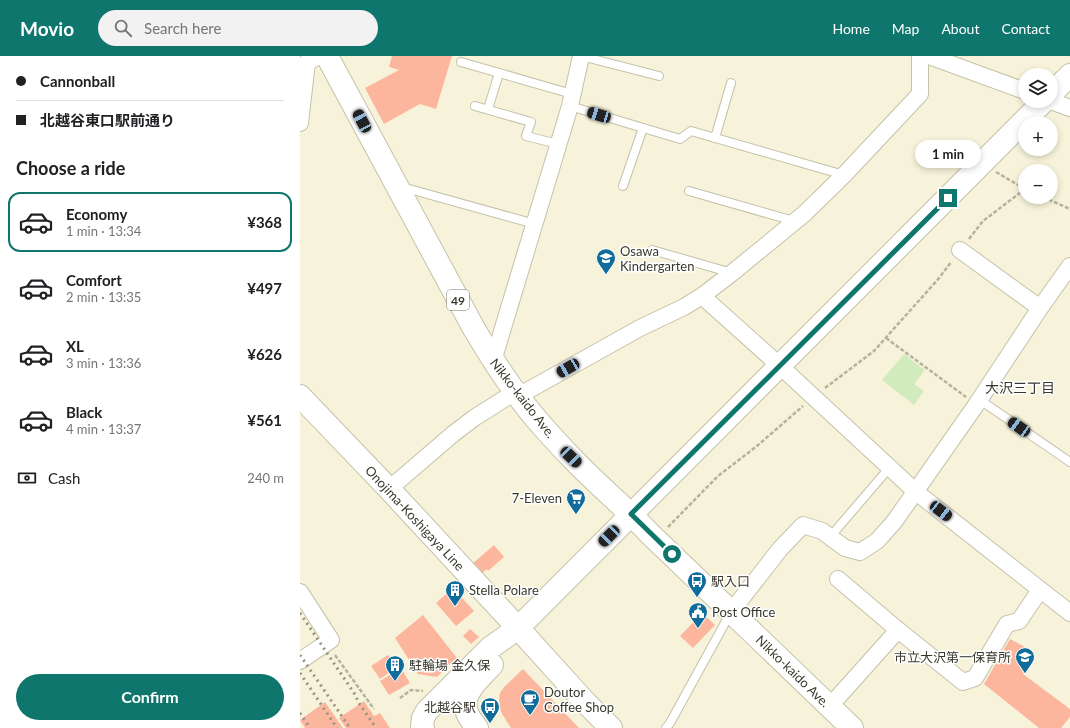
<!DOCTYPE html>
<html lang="en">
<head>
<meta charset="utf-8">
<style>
	:root { --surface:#fff; --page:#f2f2f2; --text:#202124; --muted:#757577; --line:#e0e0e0; --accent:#0f766e }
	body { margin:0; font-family:Lato,"Noto Sans JP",sans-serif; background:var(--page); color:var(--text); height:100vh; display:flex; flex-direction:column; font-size:15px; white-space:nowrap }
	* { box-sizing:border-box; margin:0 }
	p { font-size:13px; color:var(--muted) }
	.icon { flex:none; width:22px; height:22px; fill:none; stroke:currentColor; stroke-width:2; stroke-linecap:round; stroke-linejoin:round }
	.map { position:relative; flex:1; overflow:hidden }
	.panel { display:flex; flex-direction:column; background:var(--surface); width:300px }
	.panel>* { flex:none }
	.guide { display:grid; align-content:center; height:88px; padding:0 16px; background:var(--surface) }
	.buttons { position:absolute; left:718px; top:12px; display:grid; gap:8px }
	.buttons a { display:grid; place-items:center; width:40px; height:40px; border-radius:50%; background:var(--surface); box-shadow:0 2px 6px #0003; font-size:20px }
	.end { position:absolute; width:18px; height:18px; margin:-9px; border:5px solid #0f766e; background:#fff; box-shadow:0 0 0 2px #fff }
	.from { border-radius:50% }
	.bubble { position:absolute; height:28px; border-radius:14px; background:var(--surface); box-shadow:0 2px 6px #0003; font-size:13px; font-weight:700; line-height:28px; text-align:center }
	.car { position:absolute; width:12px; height:24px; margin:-12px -6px; border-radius:5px; box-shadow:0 0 3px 1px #0007; background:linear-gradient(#222 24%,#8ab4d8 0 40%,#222 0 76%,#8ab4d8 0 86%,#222 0) }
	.guide b { display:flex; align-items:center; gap:14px; height:38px; font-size:15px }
	.guide b+b { border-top:1px solid var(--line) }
	.guide i { width:10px; height:10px; background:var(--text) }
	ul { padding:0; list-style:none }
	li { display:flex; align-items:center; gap:12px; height:60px; margin:0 8px 6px; padding:0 8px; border:2px solid transparent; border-radius:12px }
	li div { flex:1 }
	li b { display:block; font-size:15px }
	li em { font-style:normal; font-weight:700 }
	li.on { border-color:var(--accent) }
	li>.icon { width:36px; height:36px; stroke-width:1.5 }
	h2 { padding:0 16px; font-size:18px; line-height:48px }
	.pay { display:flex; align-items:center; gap:10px; height:44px; padding:0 16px; font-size:15px }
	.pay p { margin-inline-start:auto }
	.cta { display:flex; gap:8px; margin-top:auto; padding:8px 16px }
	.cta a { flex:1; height:46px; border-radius:24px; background:var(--accent); color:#fff; font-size:16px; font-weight:700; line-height:46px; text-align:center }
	header { display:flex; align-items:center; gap:24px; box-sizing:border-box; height:56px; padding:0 20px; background:var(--accent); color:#fff }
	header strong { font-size:19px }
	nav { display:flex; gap:22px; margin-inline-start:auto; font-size:14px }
	.search { width:280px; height:36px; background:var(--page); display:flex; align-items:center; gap:10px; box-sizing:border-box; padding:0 14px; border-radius:22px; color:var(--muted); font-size:15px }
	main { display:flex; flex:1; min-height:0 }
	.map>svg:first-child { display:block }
	.green { fill:#d2ebbd }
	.building { fill:#fdb69e }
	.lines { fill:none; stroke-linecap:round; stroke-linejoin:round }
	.lane-casing { stroke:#c6c1a9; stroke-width:10 }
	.street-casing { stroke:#c6c1a9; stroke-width:18 }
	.secondary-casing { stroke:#c6c1a9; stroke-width:24 }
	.primary-casing { stroke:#c6c1a9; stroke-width:24 }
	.path { stroke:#b5b29e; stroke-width:2.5; stroke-dasharray:4 2; stroke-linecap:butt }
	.lane { stroke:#fff; stroke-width:8 }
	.street { stroke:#fff; stroke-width:16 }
	.secondary { stroke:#fff; stroke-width:22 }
	.primary { stroke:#fff; stroke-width:22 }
	.rail { stroke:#979483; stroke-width:3; stroke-dasharray:2 4; stroke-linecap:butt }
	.route { stroke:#0f766e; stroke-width:5 }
	.labels { text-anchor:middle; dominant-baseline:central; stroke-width:3; stroke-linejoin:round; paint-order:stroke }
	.shield { fill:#fff; stroke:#74746d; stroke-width:1 }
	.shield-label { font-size:12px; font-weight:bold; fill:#39382e }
	.poi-label { font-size:13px; fill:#39382e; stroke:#fff; text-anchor:start }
	.street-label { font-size:13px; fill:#39382e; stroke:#fff }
	.neighbourhood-label { font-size:14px; fill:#39382e; stroke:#fff }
</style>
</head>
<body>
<header>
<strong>Movio</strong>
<div class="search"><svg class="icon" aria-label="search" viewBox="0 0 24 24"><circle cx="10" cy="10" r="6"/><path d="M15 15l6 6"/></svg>Search here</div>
<nav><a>Home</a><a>Map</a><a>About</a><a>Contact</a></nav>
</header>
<main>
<section class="panel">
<div class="guide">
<b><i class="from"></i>Cannonball</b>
<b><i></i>北越谷東口駅前通り</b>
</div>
<h2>Choose a ride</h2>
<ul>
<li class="on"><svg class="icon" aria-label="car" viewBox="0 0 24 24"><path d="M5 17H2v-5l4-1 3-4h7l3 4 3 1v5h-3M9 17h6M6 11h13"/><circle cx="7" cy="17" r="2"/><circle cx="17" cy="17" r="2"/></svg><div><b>Economy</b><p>1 min · 13:34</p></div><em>¥368</em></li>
<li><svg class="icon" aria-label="car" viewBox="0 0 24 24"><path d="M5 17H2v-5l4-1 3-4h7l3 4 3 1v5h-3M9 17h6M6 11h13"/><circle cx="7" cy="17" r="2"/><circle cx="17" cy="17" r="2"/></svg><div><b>Comfort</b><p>2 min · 13:35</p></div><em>¥497</em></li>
<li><svg class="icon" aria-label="car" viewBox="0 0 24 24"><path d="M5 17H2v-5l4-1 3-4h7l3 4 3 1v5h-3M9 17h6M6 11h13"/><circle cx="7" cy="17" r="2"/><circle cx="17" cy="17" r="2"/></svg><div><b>XL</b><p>3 min · 13:36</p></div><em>¥626</em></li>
<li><svg class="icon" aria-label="car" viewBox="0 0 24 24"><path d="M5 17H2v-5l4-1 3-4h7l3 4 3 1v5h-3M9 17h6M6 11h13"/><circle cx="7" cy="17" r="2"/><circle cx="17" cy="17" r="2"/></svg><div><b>Black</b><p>4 min · 13:37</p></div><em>¥561</em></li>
</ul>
<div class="pay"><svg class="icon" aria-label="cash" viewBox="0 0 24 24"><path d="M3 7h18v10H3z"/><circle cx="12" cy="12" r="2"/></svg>Cash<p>240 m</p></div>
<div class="cta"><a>Confirm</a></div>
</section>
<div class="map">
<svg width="770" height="672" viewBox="0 0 770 672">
	<rect width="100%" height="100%" fill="#f7f3da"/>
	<path class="green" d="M604 298 625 314 614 328 624 335 614 349 582 324Z"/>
	<g class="building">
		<path d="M92 0H152L136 53 120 48 84 68 65 32 99 14 89 11Z"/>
		<path d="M194 489 204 501 188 515 187 513 181 518 172 508Z"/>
		<path d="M153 532 174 555 156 570 136 547Z"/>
		<path d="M402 557 415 569 393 592 380 580Z"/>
		<path d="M123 559 157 602 137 621 118 618 95 582Z"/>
		<path d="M170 573 179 581 171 588 163 580Z"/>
		<path d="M710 583 734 596 723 618 770 653V661L761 672H739L684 628Z"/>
		<path d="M88 599 97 611 80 623 71 610Z"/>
		<path d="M101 612 110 627 89 639 80 625Z"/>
		<path d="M223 613 279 672H211L201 656 199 644 200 637 204 631Z"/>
		<path d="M64 645 74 660 80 657 90 672H46L39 662Z"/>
		<path d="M25 646 43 672H5L0 664Z"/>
	</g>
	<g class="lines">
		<defs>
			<g id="lane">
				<path d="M281 0 359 20"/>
				<path d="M161 6 272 38"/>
				<path d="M175 50 231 66 226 80 258 88"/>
				<path d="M270 50 380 83 391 75 544 119"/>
				<path d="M188 53 199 17"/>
				<path d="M415 82 431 27"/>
				<path d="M323 130 343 72"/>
				<path d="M102 131 235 168"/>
				<path d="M389 135 494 165"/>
				<path d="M352 194 432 217"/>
				<path d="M680 344 770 406"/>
				<path d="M530 481 590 411"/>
				<path d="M366 672 370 667 431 556"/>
			</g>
			<g id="street">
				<path d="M629 0 725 35"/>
				<path d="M751 45 770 52"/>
				<path d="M0 67 7 6 19 0"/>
				<path d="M660 194 740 252"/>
				<path d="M402 240 479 309 616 436 770 557"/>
				<path d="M193 305 270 50 281 0"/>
				<path d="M218 340 340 272 384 251 402 240 432 217 504 158 544 119 620 38V0"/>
				<path d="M89 433 153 378 174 362 215 336"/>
				<path d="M538 523 598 574 663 626 675 622 707 568 719 565 740 534"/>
				<path d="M0 536 31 584 0 605"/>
				<path d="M431 556 480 493 503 469 522 475 545 492 560 496 577 485 594 466 676 349 740 252 770 210"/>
				<path d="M530 650 598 574"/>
			</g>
			<g id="secondary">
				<path d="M751 38 770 19"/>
				<path d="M0 340 89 433 218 572 285 646 311 672"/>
				<path d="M123 672 122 670 123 662 127 655 190 592 218 572 744 45"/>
				<path d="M177 672C173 666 167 660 166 653 162 636 182 620 192 609"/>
			</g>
			<path id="primary" d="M27 0 173 271C186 293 200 316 216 337 232 360 251 380 270 400 295 427 324 450 349 477L552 672"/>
		</defs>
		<use href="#lane" class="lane-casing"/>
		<use href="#street" class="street-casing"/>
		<use href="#secondary" class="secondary-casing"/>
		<use href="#primary" class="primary-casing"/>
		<g class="path">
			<path d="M696 116 725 133"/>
			<path d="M743 141 770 153"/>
			<path d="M669 183 683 165 725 133"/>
			<path d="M586 282 666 341"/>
			<path d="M525 332 574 295 640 221 651 206"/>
			<path d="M368 471 418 420 457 390 503 350"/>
			<path d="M35 599 74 653"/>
			<path d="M100 642 111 634 123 635"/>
		</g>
		<use href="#lane" class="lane"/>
		<use href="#street" class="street"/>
		<use href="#secondary" class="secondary"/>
		<use href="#primary" class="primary"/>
		<g class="rail">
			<path d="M0 557 54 637 59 647 76 672"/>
			<path d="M0 599 50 672"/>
			<path d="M0 617 37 672"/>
			<path d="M0 657 10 672"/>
		</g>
	</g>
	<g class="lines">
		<path class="route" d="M372 498 331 458 648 142"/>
	</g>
	<defs>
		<symbol id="school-pin" viewBox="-11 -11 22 30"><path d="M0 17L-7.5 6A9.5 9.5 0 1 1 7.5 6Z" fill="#0f6c9b" stroke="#fff"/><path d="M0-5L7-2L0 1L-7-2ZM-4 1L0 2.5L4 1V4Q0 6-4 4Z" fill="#fff"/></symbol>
		<symbol id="supermarket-pin" viewBox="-11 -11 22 30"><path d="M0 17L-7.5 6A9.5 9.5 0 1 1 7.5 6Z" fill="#0f6c9b" stroke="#fff"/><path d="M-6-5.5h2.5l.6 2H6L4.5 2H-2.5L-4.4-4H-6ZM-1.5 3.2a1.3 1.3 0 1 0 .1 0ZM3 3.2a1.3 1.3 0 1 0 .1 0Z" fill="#fff"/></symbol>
		<symbol id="bus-pin" viewBox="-11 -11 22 30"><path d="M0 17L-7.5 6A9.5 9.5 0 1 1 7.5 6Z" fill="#0f6c9b" stroke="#fff"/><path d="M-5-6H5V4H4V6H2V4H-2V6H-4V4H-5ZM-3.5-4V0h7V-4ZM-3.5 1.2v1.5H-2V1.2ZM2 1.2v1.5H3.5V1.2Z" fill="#fff"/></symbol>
		<symbol id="building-pin" viewBox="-11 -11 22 30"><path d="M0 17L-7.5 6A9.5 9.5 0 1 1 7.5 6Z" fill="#0f6c9b" stroke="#fff"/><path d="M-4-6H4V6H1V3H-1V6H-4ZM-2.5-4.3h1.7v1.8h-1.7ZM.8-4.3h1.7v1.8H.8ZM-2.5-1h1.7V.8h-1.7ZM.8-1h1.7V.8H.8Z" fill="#fff"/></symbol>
		<symbol id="civic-pin" viewBox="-11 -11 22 30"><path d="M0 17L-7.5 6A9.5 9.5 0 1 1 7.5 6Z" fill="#0f6c9b" stroke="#fff"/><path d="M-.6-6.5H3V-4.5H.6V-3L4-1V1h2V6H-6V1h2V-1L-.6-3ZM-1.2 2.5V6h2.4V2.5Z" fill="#fff"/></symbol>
		<symbol id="cafe-pin" viewBox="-11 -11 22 30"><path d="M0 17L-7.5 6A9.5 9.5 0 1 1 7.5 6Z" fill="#0f6c9b" stroke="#fff"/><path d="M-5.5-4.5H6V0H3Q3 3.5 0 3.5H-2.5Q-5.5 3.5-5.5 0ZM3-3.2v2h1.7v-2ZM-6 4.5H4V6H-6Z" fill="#fff"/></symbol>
	</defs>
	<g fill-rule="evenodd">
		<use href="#school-pin" x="295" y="191" width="22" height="30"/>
		<use href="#supermarket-pin" x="265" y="431" width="22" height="30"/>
		<use href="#bus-pin" x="386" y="514" width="22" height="30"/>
		<use href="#building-pin" x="144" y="523" width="22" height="30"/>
		<use href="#civic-pin" x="387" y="545" width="22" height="30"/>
		<use href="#school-pin" x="714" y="590" width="22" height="30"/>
		<use href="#building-pin" x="84" y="598" width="22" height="30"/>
		<use href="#cafe-pin" x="219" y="632" width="22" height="30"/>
		<use href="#bus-pin" x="179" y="640" width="22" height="30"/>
	</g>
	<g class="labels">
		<rect class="shield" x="147" y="234" width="22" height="20" rx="3"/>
		<g class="shield-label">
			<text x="158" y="244">49</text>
		</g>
		<g class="poi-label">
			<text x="320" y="195">Osawa<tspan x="320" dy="15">Kindergarten</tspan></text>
			<text x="262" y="442" text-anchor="end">7-Eleven</text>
			<text x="411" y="525">駅入口</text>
			<text x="169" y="534">Stella Polare</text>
			<text x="412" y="556">Post Office</text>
			<text x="711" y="601" text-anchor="end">市立大沢第一保育所</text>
			<text x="109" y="609">駐輪場 金久保</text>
			<text x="244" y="636">Doutor<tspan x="244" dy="15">Coffee Shop</tspan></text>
			<text x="176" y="651" text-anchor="end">北越谷駅</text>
		</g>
		<g class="street-label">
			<text transform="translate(223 342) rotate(52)">Nikko-kaido Ave.</text>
			<text transform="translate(115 462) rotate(47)">Onojima-Koshigaya Line</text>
			<text transform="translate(493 615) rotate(44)">Nikko-kaido Ave.</text>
		</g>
		<g class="neighbourhood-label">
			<text x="720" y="331">大沢三丁目</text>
		</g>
	</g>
</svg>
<div class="buttons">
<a><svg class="icon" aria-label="layers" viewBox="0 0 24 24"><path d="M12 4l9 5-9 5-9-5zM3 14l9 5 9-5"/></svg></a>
<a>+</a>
<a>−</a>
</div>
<i class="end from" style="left:372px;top:498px"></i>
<i class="end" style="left:648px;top:142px"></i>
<div class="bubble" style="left:615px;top:84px;width:66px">1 min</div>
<i class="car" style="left:299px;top:59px;rotate:287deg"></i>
<i class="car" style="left:62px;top:65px;rotate:332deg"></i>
<i class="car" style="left:268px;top:312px;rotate:240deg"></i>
<i class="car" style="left:719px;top:371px;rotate:305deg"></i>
<i class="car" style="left:271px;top:401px;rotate:134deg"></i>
<i class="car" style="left:641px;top:455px;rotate:128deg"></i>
<i class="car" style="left:309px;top:480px;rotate:225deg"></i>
</div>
</main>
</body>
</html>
